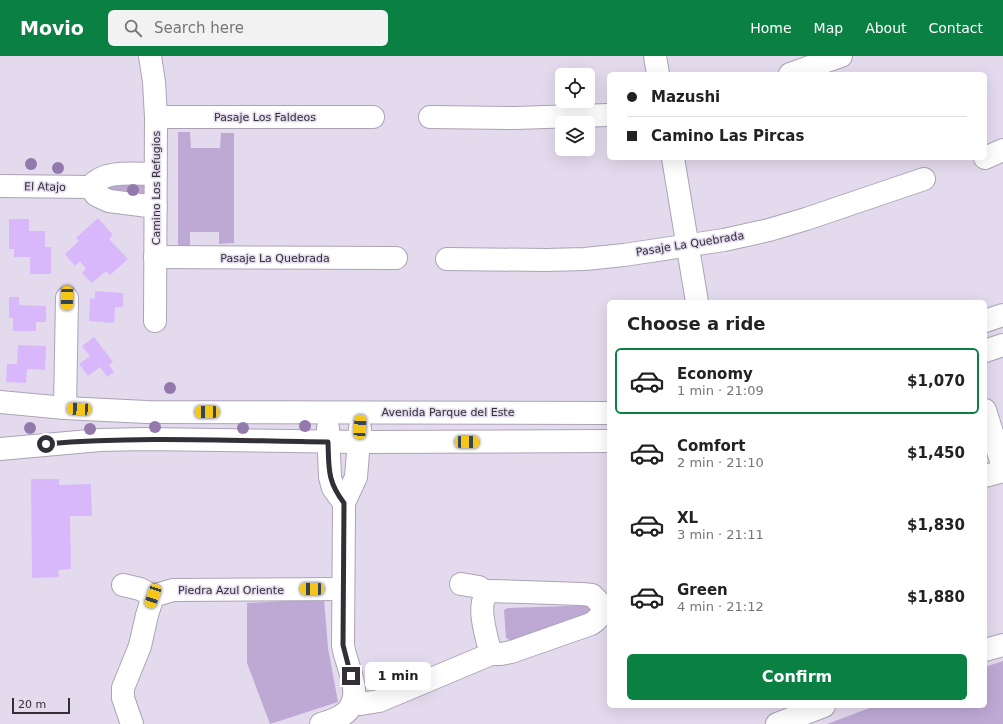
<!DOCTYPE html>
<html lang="en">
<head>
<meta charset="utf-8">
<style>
	:root { --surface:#fff; --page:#f2f2f2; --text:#222; --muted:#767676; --line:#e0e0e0; --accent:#0b8043 }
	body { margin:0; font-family:"DejaVu Sans",sans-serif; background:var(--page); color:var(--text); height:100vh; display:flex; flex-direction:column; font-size:15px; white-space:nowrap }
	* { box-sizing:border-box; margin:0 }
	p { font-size:13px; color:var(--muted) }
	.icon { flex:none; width:22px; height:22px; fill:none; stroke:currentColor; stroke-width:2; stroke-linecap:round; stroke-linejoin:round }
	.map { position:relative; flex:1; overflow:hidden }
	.sheet { position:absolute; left:607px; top:244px; width:380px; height:408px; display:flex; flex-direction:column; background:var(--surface); border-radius:6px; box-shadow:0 4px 16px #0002 }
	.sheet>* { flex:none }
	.hud { position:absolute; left:607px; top:16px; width:380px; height:88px; border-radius:6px; box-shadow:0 4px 16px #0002; display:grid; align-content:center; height:88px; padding:0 20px; background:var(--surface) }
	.tools { position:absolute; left:555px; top:12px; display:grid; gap:8px }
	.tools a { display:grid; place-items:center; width:40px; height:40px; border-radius:6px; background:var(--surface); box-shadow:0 4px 16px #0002; font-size:20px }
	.scale { position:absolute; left:12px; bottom:10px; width:58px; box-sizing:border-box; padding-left:4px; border:2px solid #332f37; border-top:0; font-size:11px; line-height:14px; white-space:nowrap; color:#332f37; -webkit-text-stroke:3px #e3daee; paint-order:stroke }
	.end { position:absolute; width:18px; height:18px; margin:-9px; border:5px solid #332f37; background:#fff; box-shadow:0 0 0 2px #fff }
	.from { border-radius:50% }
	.bubble { position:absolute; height:28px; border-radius:6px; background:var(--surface); box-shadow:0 4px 16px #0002; font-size:13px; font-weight:600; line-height:28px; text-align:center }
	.car { position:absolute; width:12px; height:24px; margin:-12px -6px; border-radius:5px; box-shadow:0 0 3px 1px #0007; background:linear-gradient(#f5c518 24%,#345 0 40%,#f5c518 0 76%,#345 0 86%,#f5c518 0) }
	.hud b { display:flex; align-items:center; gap:14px; height:38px; font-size:15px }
	.hud b+b { border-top:1px solid var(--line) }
	.hud i { width:10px; height:10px; background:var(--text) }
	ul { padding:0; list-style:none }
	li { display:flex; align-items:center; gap:12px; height:66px; margin:0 8px 6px; padding:0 12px; border:2px solid transparent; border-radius:6px }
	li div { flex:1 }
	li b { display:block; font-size:15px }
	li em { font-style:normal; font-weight:600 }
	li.selected { border-color:var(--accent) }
	li>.icon { width:36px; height:36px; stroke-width:1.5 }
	h2 { padding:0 20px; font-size:18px; line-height:48px }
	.cta { display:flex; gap:8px; margin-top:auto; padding:8px 20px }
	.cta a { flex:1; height:46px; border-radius:6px; background:var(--accent); color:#fff; font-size:16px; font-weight:600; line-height:46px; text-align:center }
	header { display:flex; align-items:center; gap:24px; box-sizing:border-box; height:56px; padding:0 20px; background:var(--accent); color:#fff }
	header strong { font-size:19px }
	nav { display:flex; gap:22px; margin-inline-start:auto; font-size:14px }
	.search { width:280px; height:36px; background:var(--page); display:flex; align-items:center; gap:10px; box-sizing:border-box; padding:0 14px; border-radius:6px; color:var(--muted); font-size:15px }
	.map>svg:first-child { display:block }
	.green { fill:#bea9d4 }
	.building { fill:#d8b8fb }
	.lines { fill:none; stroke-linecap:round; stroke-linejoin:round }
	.minor-casing { stroke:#aca3b5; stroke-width:24 }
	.tertiary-casing { stroke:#aca3b5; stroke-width:24 }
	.minor { stroke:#fff; stroke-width:22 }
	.tertiary { stroke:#fff; stroke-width:22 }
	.tree { fill:#9479ac }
	.route { stroke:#332f37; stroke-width:5 }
	.labels { text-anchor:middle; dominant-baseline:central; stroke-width:3; stroke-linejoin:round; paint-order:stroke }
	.street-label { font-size:11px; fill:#332f37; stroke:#e3daee }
</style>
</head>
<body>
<header>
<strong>Movio</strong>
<div class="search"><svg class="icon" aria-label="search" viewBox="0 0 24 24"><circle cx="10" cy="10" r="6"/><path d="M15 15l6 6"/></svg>Search here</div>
<nav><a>Home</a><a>Map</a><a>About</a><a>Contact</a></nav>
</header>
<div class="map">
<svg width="1003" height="668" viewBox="0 0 1003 668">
	<rect width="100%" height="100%" fill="#e3daee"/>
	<g class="green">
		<path d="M178 76H190L191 92H220L221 77H234V187L219 188V176H190V190H178Z"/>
		<path d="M146 121 145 145 103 135 109 124Z"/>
		<path d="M324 543 328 592 338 646 270 668 247 607V547Z"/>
		<path d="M595 549 592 557 514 586 506 582 504 554 508 552Z"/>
		<path d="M1003 605V668H827L875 650H985V611Z"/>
	</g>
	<g class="building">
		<path d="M98 162 113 179 109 183 128 203 110 219 106 215 92 227 82 217 86 213 80 205 75 210 65 198 79 185 76 182Z"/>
		<path d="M9 163H29V175H45V191H51V218H30V201H14V193H9Z"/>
		<path d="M95 235 123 237V251H115L114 267 89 265 90 242 95 243Z"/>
		<path d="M9 241H19V249L46 250V266H36V275H13V262H9Z"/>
		<path d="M94 281 113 306 109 309 114 316 107 321 100 311 88 320 79 308 90 300 82 290Z"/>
		<path d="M18 289 46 290 45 314 27 313 26 327 6 326 7 308H17Z"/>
		<path d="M31 423H59V429L91 428 92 460H70L71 513 58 514 59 521 32 522Z"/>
	</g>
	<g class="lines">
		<defs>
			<g id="minor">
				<path d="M150 0 154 26 156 61 155 265"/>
				<path d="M655 0 658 18"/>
				<path d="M790 18 841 0"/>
				<path d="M156 61H373"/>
				<path d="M430 61 514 62 609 59"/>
				<path d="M673 102 697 246"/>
				<path d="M985 102 1003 94"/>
				<path d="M0 130 90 131"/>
				<path d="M90 131 96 139 109 145 156 151"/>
				<path d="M90 131C104 113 135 118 156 118"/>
				<path d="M155 201 396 202"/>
				<path d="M447 203 546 204 585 203 624 199 724 184 769 174 806 163 924 123"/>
				<path d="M985 265 1003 259"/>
				<path d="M985 295 1003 289"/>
				<path d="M0 346 65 352 146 356 609 357"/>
				<path d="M65 352 67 242"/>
				<path d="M985 354 1003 411"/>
				<path d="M328 372 330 421 333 432 344 447"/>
				<path d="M0 393 100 384 144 383 359 386 609 385"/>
				<path d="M985 420 1003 415"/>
				<path d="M461 528 479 531 487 537"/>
				<path d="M123 529 140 533 153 540"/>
				<path d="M487 537 491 535 582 538 592 539 602 549"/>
				<path d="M487 537C476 550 487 583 491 598"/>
				<path d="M153 540 173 534 343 533"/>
				<path d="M352 648H361L379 645 491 598H501L511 596 591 568C599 563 603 558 602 549"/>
				<path d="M132 668 123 642V632L140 590 147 559 153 540"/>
				<path d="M321 668C327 666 335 664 341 660 368 644 346 612 343 589L344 453V447L356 421 360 372"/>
			</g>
			<g id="tertiary">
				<path d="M985 594 1003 589"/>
				<path d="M777 668 824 650"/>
			</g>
		</defs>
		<use href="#minor" class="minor-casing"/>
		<use href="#tertiary" class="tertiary-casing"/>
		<use href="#minor" class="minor"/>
		<use href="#tertiary" class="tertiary"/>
	</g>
	<g class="tree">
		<circle cx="31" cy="108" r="6"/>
		<circle cx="58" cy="112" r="6"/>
		<circle cx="133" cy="134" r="6"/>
		<circle cx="170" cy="332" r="6"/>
		<circle cx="305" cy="370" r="6"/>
		<circle cx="155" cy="371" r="6"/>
		<circle cx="30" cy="372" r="6"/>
		<circle cx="243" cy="372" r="6"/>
		<circle cx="90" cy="373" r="6"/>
	</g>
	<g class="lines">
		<path class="route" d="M46 388C140 380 234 385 328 386 329 412 327 425 344 447L343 589 351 620"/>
	</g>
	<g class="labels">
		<g class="street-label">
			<text x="265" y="61">Pasaje Los Faldeos</text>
			<text transform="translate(45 131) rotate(1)">El Atajo</text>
			<text transform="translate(156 132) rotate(-90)">Camino Los Refugios</text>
			<text transform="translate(690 188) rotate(-9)">Pasaje La Quebrada</text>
			<text x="275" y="202">Pasaje La Quebrada</text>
			<text x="448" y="356">Avenida Parque del Este</text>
			<text x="231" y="534">Piedra Azul Oriente</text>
		</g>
	</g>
</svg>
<div class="tools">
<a><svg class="icon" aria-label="locate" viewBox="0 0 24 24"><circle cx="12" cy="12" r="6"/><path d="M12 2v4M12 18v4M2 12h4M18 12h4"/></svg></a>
<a><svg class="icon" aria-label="layers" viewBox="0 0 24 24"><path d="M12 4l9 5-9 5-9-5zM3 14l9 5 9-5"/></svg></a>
</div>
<div class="scale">20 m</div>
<i class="end from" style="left:46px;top:388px"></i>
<i class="end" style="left:351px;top:620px"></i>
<div class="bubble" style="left:365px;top:606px;width:66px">1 min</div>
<i class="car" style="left:67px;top:242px;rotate:181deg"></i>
<i class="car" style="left:79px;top:353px;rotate:273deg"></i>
<i class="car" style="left:207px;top:356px;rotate:270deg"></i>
<i class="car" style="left:360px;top:371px;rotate:3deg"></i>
<i class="car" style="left:467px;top:386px;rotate:90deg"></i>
<i class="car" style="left:312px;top:533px;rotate:270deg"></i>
<i class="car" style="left:153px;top:540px;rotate:199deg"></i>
<div class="hud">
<b><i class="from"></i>Mazushi</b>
<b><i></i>Camino Las Pircas</b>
</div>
<section class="sheet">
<h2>Choose a ride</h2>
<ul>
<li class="selected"><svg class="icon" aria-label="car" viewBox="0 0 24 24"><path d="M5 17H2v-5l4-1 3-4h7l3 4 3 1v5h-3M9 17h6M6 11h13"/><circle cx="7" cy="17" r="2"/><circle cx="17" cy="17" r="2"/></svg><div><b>Economy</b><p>1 min · 21:09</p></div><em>$1,070</em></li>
<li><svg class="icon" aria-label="car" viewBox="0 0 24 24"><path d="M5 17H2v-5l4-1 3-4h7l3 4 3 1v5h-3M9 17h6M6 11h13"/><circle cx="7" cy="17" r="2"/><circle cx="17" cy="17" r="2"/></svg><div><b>Comfort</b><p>2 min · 21:10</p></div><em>$1,450</em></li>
<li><svg class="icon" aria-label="car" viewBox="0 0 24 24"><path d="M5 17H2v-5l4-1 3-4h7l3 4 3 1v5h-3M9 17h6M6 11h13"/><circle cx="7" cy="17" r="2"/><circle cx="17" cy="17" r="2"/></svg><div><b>XL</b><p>3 min · 21:11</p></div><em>$1,830</em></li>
<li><svg class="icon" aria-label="car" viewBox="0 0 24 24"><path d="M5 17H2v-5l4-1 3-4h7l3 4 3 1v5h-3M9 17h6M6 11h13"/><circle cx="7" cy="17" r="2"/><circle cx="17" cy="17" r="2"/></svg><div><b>Green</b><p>4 min · 21:12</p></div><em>$1,880</em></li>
</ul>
<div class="cta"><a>Confirm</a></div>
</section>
</div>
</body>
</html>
